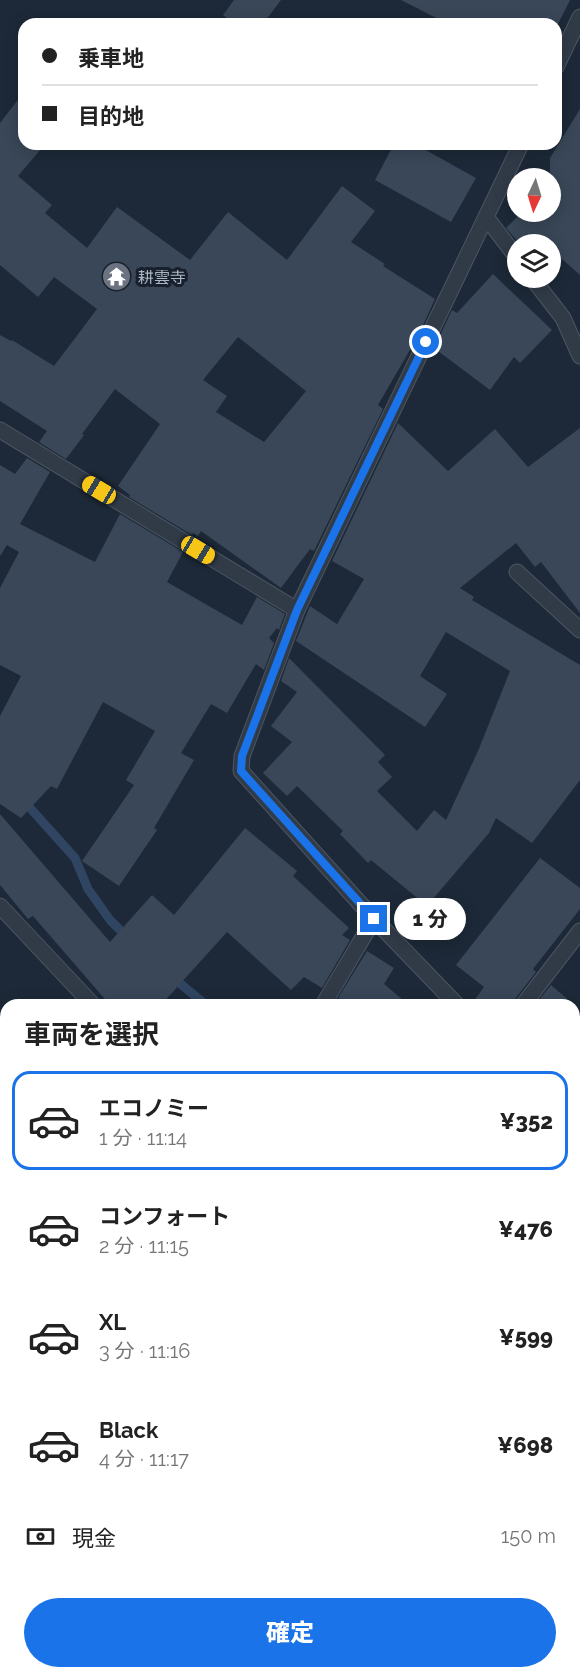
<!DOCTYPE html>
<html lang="ja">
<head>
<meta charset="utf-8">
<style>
	:root { --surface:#fff; --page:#f6f6f6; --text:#222; --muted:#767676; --line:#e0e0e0; --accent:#1a73e8 }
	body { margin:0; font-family:Raleway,"Noto Sans JP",sans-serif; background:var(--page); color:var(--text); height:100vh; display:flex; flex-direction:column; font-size:22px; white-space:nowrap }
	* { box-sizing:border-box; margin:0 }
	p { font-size:20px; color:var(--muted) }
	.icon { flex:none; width:33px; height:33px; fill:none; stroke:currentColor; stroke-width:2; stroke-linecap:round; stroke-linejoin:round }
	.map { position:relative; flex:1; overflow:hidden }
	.drawer { position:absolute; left:0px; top:999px; width:580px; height:680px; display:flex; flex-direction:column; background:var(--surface); border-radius:18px 18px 0 0; box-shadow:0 3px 15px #0003 }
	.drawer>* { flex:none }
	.guide { position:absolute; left:18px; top:18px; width:544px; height:132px; border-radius:18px; box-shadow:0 3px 15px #0003; display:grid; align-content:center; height:132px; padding:0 24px; background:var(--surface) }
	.needle { width:39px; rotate:184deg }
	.buttons { position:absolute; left:507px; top:168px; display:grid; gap:12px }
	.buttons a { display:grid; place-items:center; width:54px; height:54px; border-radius:50%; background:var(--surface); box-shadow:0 3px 15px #0003; font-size:30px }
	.end { position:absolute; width:27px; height:27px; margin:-14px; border:8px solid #1a73e8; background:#fff; box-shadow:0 0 0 3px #fff }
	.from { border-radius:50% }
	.bubble { position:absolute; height:42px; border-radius:21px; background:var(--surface); box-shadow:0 3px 15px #0003; font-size:20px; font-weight:800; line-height:42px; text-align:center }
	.car { position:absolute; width:18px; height:36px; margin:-18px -9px; border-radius:8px; box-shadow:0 0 4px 2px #0007; background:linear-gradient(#f5c518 24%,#345 0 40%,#f5c518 0 76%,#345 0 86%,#f5c518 0) }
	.guide b { display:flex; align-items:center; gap:21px; height:57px; font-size:22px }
	.guide b+b { border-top:2px solid var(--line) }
	.guide i { width:15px; height:15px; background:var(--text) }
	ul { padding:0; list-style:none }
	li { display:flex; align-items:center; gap:18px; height:99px; margin:0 12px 9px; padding:0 12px; border:3px solid transparent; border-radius:18px }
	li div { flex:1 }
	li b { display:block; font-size:22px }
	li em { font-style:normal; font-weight:800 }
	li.selected { border-color:var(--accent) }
	li>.icon { width:54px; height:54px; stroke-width:1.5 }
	h2 { padding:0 24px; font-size:27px; line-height:72px }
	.pay { display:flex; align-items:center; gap:15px; height:66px; padding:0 24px; font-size:22px }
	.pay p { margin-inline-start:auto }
	.primary-button { display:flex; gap:12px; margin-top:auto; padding:12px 24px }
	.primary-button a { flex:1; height:69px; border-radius:36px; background:var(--accent); color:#fff; font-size:24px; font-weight:800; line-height:69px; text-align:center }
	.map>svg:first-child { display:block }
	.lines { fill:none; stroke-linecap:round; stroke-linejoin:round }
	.stream { stroke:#2f4561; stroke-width:9 }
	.building { fill:#394758; fill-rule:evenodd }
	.lane-casing { stroke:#4c5663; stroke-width:17 }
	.lane { stroke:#313b48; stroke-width:15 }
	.route { stroke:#1a73e8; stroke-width:8 }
	.labels { text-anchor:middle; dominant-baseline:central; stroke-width:6; stroke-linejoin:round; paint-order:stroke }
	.poi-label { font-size:16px; fill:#abb6c5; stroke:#17202c; text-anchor:start }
</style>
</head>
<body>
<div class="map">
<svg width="580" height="1678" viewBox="0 0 580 1678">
	<rect width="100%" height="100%" fill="#1d2938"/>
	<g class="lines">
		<g class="stream">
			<path d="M22 799 75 858 88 889 110 920 129 939"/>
			<path d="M171 976 206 1005"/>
			<path d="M574 1510 580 1518"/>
		</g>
	</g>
	<g class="building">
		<path d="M234 0H281L263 24H235L223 15Z"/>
		<path d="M401 0H570L558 24H448Z"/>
		<path d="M24 92V144H35L41 149 18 176 52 205 45 213 87 248 117 207 190 260 228 212 287 260 342 186 375 211 351 242 385 264 383 266 435 299 418 336 378 405 383 409 314 551 310 549 281 588 201 531 198 536 193 533 192 535 129 497 130 495 118 486 160 424 115 389 82 434 84 435 66 459 39 442 47 431 0 401V335L11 341 12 340 54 366 97 309 54 277 38 297 0 265V123ZM238 337 306 391 264 442 216 412 227 396 203 380Z"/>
		<path d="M580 109V275L562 259 550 272V244H520L506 228 522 212H550V158Z"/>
		<path d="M394 144H415L476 178 451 222 375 180Z"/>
		<path d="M493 274 552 330 520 363 514 357 490 390 434 348 452 310 457 313Z"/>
		<path d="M398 423 448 471 495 429 528 467 580 428V613L541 562 535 567 516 543 460 588 474 597 472 600 580 665V780L532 843 496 818 489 833 427 906 371 860 368 863 340 834 343 831 297 786 287 796 263 773 292 742 271 726 297 692 281 681 289 658 385 755 378 762 392 777 377 791 417 831 434 810 446 820 478 751 510 671 446 632 420 676 447 694 425 727 296 641 310 606 337 624 364 579 332 561Z"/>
		<path d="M27 458 50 472 20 524 95 562 120 514 183 552 167 582 242 625 257 597 285 614 279 630 277 628 269 638 274 643 264 670 256 664 227 713 211 704 181 753 194 760 154 828 157 830 119 886 82 861 134 785 126 780 155 731 103 702 57 789 51 786 21 818 0 804V716L21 676 0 665V588L19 552 7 545 0 556V465L15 474Z"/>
		<path d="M0 814 110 942 152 895 174 915 245 828 297 871 293 876 349 928 342 935 350 940 322 988 304 977 291 990 227 932 161 1005H110L33 916 28 919 0 885Z"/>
		<path d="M540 858 580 888V909L533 969 536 972 515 999 513 1005H471L484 987 456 965Z"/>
		<path d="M367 951 394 968 384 984 409 1005H349L338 998Z"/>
		<path d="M551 985 574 1005H535Z"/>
	</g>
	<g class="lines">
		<defs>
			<g id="lane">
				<path d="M556 67 580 17"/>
				<path d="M486 217 518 259"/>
				<path d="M532 278 563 318 580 356"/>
				<path d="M0 430 297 610"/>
				<path d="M517 572 580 630"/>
				<path d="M0 906 93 1005"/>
				<path d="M323 1005 374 919"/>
				<path d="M457 1005 374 919 241 771 242 756 297 610 521 144"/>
				<path d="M523 1005 580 931"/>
				<path d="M574 1135 580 1141"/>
				<path d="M0 1381 6 1384"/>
				<path d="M574 1661 580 1664"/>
			</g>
		</defs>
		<use href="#lane" class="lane-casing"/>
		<use href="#lane" class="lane"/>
	</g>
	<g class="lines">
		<path class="route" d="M374 919 241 771 242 756 297 610 426 342"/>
	</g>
	<defs>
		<symbol id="temple-disc" viewBox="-11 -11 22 22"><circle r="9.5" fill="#6b7280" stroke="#17202c"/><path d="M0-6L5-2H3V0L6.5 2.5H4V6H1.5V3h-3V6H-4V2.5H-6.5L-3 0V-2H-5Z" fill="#fff"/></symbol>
	</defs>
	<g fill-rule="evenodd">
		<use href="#temple-disc" x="100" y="260" width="33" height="33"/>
	</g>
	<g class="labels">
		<g class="poi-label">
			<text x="138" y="277">耕雲寺</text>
		</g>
	</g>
</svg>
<div class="buttons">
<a><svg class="needle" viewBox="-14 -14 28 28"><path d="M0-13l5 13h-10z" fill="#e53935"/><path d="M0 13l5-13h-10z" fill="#767676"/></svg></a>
<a><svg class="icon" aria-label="layers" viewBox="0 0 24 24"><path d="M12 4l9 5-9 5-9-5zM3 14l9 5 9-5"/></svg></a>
</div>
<i class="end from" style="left:426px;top:342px"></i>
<i class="end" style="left:374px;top:919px"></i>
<div class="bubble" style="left:394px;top:898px;width:72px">1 分</div>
<i class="car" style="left:99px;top:490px;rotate:301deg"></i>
<i class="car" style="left:198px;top:550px;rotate:121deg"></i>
<div class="guide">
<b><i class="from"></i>乗車地</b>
<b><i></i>目的地</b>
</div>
<section class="drawer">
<h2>車両を選択</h2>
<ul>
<li class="selected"><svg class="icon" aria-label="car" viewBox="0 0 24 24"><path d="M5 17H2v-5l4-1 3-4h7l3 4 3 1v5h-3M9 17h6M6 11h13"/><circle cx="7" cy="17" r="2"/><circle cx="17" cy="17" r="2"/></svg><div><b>エコノミー</b><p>1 分 · 11:14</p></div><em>¥352</em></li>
<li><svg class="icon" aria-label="car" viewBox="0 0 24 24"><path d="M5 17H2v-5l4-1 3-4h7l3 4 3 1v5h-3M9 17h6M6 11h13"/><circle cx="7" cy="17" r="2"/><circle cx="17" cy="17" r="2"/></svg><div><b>コンフォート</b><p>2 分 · 11:15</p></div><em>¥476</em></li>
<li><svg class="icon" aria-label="car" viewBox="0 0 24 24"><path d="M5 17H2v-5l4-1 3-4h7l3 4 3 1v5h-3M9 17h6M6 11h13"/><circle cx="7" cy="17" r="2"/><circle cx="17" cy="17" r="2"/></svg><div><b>XL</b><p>3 分 · 11:16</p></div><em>¥599</em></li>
<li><svg class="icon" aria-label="car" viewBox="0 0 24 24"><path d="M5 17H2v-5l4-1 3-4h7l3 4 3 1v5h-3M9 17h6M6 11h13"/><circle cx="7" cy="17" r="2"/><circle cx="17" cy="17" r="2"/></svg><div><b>Black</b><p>4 分 · 11:17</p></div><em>¥698</em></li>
</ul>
<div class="pay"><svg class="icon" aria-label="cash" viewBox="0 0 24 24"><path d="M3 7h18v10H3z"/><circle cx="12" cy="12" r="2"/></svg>現金<p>150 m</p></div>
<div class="primary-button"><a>確定</a></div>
</section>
</div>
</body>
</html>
